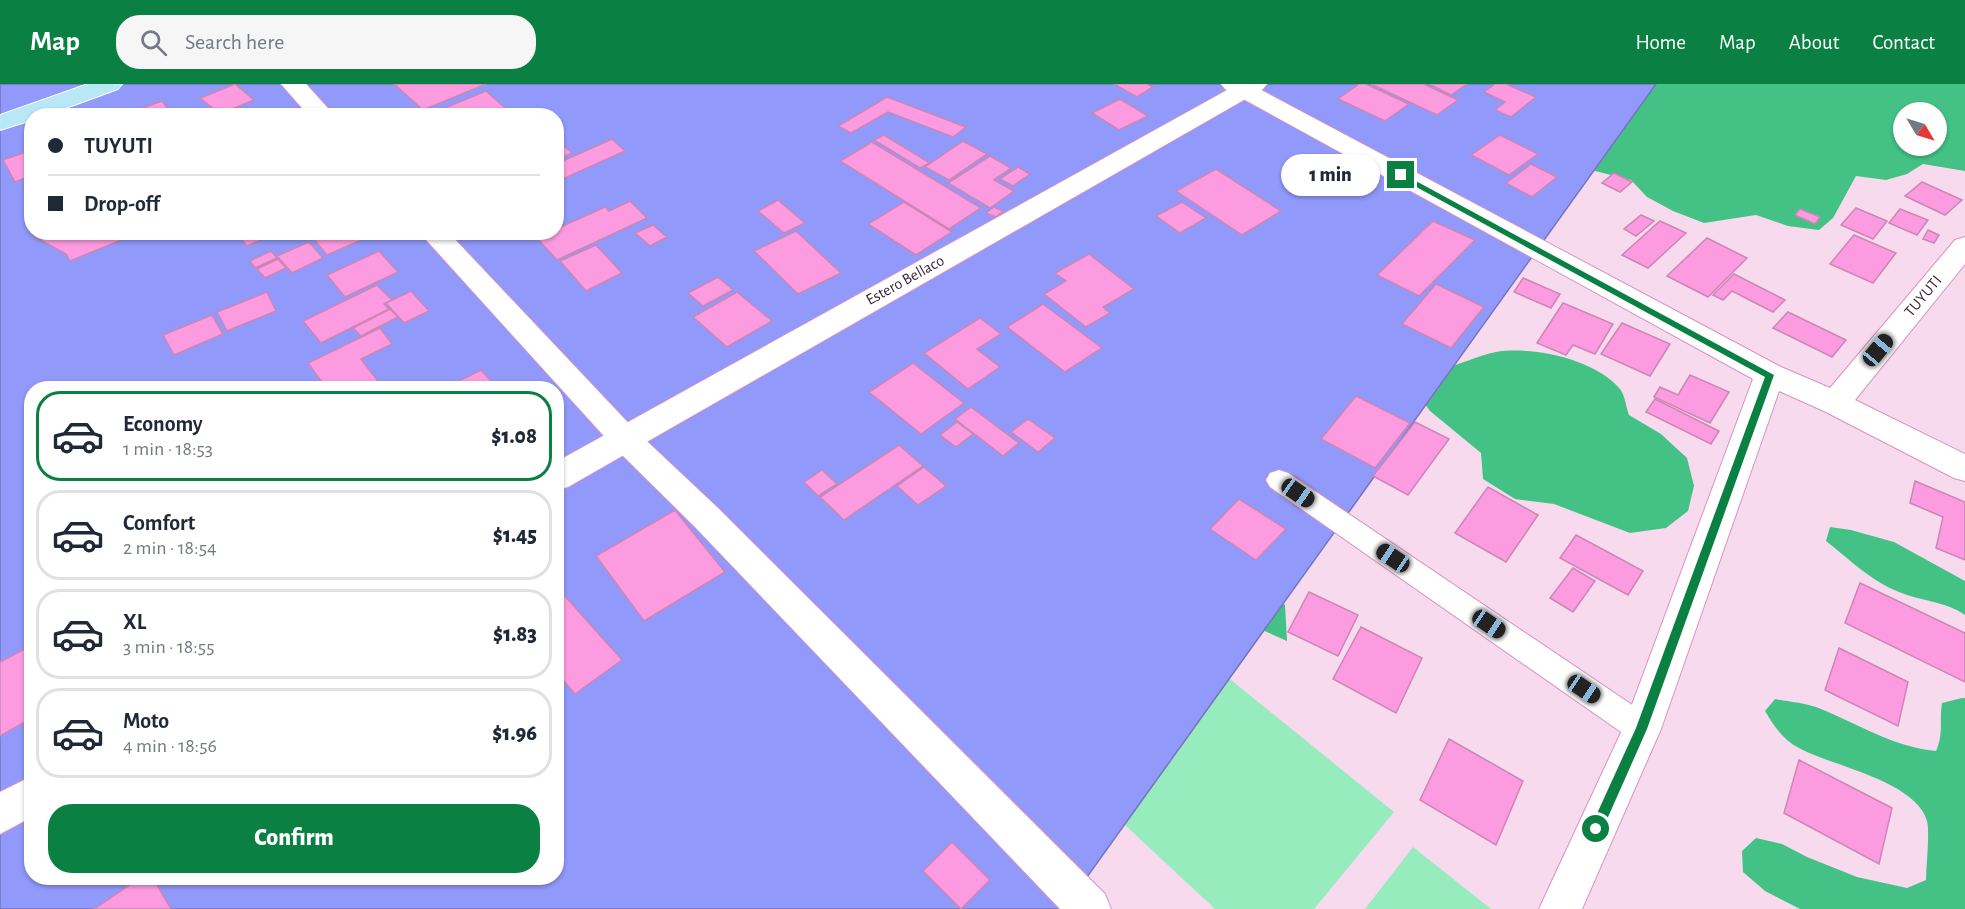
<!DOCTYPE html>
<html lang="en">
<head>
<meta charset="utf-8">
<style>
	:root { --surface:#fff; --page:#f6f6f7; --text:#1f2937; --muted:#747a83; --line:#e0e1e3; --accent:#0b8043 }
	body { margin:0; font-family:"Alegreya Sans",sans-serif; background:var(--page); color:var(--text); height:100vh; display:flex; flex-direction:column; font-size:22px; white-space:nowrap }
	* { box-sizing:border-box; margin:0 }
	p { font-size:20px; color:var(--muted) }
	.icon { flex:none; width:33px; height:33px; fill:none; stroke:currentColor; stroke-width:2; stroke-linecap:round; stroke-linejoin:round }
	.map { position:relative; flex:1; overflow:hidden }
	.side { position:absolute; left:24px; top:297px; width:540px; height:504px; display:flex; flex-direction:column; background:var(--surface); border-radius:24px; box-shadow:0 2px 4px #0004 }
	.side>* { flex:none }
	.guide { position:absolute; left:24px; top:24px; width:540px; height:132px; border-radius:24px; box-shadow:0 2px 4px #0004; display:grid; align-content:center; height:132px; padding:0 24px; background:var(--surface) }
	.needle { width:39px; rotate:128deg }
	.controls { position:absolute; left:1893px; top:18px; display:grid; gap:12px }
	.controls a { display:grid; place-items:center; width:54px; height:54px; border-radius:50%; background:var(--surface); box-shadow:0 2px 4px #0004; font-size:30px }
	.end { position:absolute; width:27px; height:27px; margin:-14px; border:8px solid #0b8043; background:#fff; box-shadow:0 0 0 3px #fff }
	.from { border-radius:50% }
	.bubble { position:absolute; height:42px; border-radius:21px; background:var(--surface); box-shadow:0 2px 4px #0004; font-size:20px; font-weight:800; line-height:42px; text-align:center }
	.car { position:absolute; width:18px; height:36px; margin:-18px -9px; border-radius:8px; box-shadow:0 0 4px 2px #0007; background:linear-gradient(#222 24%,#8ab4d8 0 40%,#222 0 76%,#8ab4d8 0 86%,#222 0) }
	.guide b { display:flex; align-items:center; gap:21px; height:57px; font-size:22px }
	.guide b+b { border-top:2px solid var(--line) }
	.guide i { width:15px; height:15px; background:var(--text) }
	ul { padding:10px 0 0; list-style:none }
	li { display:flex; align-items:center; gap:18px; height:90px; margin:0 12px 9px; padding:0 12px; border:3px solid var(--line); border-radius:24px }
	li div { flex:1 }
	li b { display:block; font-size:22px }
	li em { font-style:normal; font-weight:800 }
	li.active { border-color:var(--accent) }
	li>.icon { width:54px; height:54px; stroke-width:1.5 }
	.button { display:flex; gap:12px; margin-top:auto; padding:12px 24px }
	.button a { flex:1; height:69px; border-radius:24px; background:var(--accent); color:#fff; font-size:24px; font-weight:800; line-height:69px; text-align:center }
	header { display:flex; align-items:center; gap:36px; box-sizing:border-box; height:84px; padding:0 30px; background:var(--accent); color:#fff }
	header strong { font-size:28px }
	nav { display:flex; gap:33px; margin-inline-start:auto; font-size:21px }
	.search { width:420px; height:54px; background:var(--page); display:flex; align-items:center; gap:15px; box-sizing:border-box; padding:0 21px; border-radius:24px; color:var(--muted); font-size:22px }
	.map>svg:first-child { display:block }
	.green { fill:#96ecbc }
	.forest { fill:#44c286; fill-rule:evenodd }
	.water { fill:#9199fa; stroke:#7674bd; stroke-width:1.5; fill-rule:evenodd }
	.building { fill:#fc9bdf; stroke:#cc86b6; stroke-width:1.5 }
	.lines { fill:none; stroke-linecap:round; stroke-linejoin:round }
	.service-casing { stroke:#d892c3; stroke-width:2 }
	.minor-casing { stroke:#d892c3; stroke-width:2 }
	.tertiary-casing { stroke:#d892c3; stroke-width:2 }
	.trunk-casing { stroke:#fff; stroke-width:2 }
	.service { fill:#fff; fill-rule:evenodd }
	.minor { fill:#fff; fill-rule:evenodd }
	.tertiary { fill:#fff; fill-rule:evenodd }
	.trunk { fill:#b8e7f6; fill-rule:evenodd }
	.route { fill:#0b8043 }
	.labels { text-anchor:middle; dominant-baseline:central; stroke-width:5; stroke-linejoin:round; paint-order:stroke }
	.street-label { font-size:16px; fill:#381c30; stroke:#fff }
</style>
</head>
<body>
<header>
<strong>Map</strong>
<div class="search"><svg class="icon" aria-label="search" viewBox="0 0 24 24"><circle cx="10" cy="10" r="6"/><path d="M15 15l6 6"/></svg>Search here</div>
<nav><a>Home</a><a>Map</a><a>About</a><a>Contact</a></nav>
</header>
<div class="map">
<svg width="1965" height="825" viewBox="0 0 1965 825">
	<rect width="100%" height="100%" fill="#f8daee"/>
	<g class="green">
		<path d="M1178 553 1394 728 1314 825H1215L1051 672Z"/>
		<path d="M1413 763 1491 825H1365Z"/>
	</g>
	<g class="forest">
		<path d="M1543 0H1965V87L1923 80 1907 90 1886 96 1856 92 1833 134 1819 146 1788 142 1756 131 1704 139 1673 127 1647 113 1631 96 1571 81ZM1904 28H1936V62H1904Z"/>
		<path d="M1141 127 1192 145H1249L1278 150 1302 142 1328 141 1357 143 1380 158C1388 183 1387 191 1370 211 1371 218 1371 227 1374 233 1384 252 1421 284 1443 283 1460 282 1478 271 1496 268 1532 262 1595 275 1620 305 1625 311 1626 323 1629 331L1661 350 1687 374 1694 402 1688 427 1666 444 1630 449 1554 420 1515 415 1483 395 1481 369 1430 327 1414 305 1391 282 1328 291 1285 324 1272 346 1269 370 1216 441 1232 469 1261 491 1285 521 1287 557 1251 541 1211 550 1088 551 1040 594 970 571 924 539 902 517 917 454 996 396 1026 386 1062 387 1081 364 1062 343 1033 328 1024 303 1054 305 1082 317 1109 309 1122 290 1127 268 1154 231 1160 212C1134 192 1111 178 1097 147Z"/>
		<path d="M1830 443 1851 446 1894 458 1965 497V531C1945 517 1920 517 1899 508 1871 497 1849 475 1826 457Z"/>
		<path d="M1962 614H1965V825H1800L1765 807 1743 788 1742 767 1756 754 1782 760 1807 773 1857 793 1907 804 1926 796C1926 783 1930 748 1927 737 1916 697 1832 682 1799 664 1783 656 1774 642 1765 627L1775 615C1790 618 1807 619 1821 625 1860 641 1894 663 1936 667 1944 649 1939 637 1942 619Z"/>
	</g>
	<path class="water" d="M0 0H1656L1064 825H0ZM32 32H556V148H32ZM32 304H556V794H32Z"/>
	<g class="building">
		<path d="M235 0 254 16 220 30 200 14Z"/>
		<path d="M394 0H486L423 26Z"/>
		<path d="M1114 0H1147L1153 3 1137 13Z"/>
		<path d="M1359 0H1366L1409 20 1385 37 1338 15Z"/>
		<path d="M1371 0H1424L1458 16 1437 31Z"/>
		<path d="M1429 0H1467L1451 11Z"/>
		<path d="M1495 0H1506L1536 13 1511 33 1495 26 1505 18 1484 8Z"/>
		<path d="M486 7 513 31 439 32 435 28Z"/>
		<path d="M887 13 966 43 953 53 888 28 851 49 838 42Z"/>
		<path d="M1120 15 1148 32 1119 46 1092 29Z"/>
		<path d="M162 17 173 32H121Z"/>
		<path d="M884 51 930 79 920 84 874 56Z"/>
		<path d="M1500 51 1538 70 1509 91 1471 71Z"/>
		<path d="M612 55 625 67 556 98V80Z"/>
		<path d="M963 57 987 70 949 96 925 83Z"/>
		<path d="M872 58 981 124 949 145 840 77Z"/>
		<path d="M560 59 572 69 556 76V60Z"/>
		<path d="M32 66V91L15 98 3 76Z"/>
		<path d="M990 72 1011 84 994 96 1014 107 990 124 948 99Z"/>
		<path d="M1531 80 1557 93 1532 113 1506 99Z"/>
		<path d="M1018 83 1030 90 1013 102 1000 95Z"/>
		<path d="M1216 85 1281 127 1242 151 1176 107Z"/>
		<path d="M1614 89 1632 98 1620 108 1602 99Z"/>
		<path d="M1922 98 1962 116 1945 131 1905 112Z"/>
		<path d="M778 116 805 139 784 149 758 127Z"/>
		<path d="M630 117 647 134 557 176 537 154 548 148H556V145L605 123 609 127Z"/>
		<path d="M904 118 952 148 916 171 868 140Z"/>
		<path d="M1182 118 1206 134 1180 149 1156 132Z"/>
		<path d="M994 123 1003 127 996 133 986 129Z"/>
		<path d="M1856 124 1887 137 1873 155 1841 141Z"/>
		<path d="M1800 125 1820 133 1815 140 1795 131Z"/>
		<path d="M1900 125 1928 136 1917 151 1889 139Z"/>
		<path d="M1641 131 1654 137 1636 152 1624 145Z"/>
		<path d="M1433 137 1475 156 1419 212 1377 191Z"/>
		<path d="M1660 137 1686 149 1648 184 1622 171Z"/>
		<path d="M653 141 667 153 650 162 635 149Z"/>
		<path d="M1928 146 1939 151 1934 159 1923 155Z"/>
		<path d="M796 147 841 189 798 210 754 167Z"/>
		<path d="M43 148H141L70 177 66 170 35 153Z"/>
		<path d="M236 148H278L247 162Z"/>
		<path d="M308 148H361L366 154 327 171Z"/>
		<path d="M1854 151 1896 169 1873 199 1830 180Z"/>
		<path d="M1707 154 1747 174 1708 213 1667 192Z"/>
		<path d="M309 158 323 174 292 189 277 172Z"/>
		<path d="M596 161 622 189 586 207 560 177Z"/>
		<path d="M271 167 277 174 255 184 250 177Z"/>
		<path d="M379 167 398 188 345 213 327 191Z"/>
		<path d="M1089 170 1134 205 1103 223 1110 229 1086 243 1044 210 1066 197 1055 189Z"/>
		<path d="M278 175 286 184 265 194 257 185Z"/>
		<path d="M1734 190 1785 216 1773 228 1732 207 1723 216 1713 211Z"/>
		<path d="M718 193 733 206 703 222 688 209Z"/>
		<path d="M1523 194 1560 210 1551 224 1514 208Z"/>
		<path d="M1436 200 1484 223 1451 264 1402 240Z"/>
		<path d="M377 201 392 216 384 220 389 225 321 259 303 237Z"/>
		<path d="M411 207 429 227 404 239 386 219Z"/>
		<path d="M267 208 276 227 227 247 217 228Z"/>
		<path d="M737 208 772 237 727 263 693 233Z"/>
		<path d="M1563 219 1613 240 1595 270 1573 261 1566 271 1537 259Z"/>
		<path d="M1043 220 1102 264 1065 288 1007 243Z"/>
		<path d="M390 225 398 233 361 252 353 244Z"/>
		<path d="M1788 228 1846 256 1832 273 1773 244Z"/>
		<path d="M212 231 223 250 174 271 163 251Z"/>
		<path d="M980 234 1001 250 977 265 1000 283 968 305 924 269Z"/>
		<path d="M1622 239 1670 260 1650 292 1601 270Z"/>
		<path d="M380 244 392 260 361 275 383 304H326L308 279Z"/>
		<path d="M913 279 964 319 921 350 869 308Z"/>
		<path d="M481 286 491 297 477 304H445Z"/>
		<path d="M1690 291 1729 308 1710 339 1654 313 1660 303 1678 311Z"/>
		<path d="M1356 312 1410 339 1375 384 1321 355Z"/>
		<path d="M1655 315 1719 347 1711 360 1646 328Z"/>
		<path d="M971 323 1019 359 1003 372 955 335Z"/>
		<path d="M1028 335 1055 354 1038 368 1011 348Z"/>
		<path d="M957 338 973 350 956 363 940 351Z"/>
		<path d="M1415 338 1449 355 1408 411 1373 392Z"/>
		<path d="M899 361 923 382 844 436 820 413Z"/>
		<path d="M924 383 946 402 918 421 897 402Z"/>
		<path d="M822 386 837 400 818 412 804 398Z"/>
		<path d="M1915 397 1965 418V476L1936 464 1943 433 1910 419Z"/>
		<path d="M1488 403 1538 431 1506 478 1455 449Z"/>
		<path d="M1239 415 1286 445 1256 476 1210 445Z"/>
		<path d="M675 426 725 488 644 537 596 472Z"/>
		<path d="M1576 451 1643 487 1628 511 1560 474Z"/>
		<path d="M1573 484 1595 497 1573 528 1550 514Z"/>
		<path d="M1860 499 1965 549V598L1845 539Z"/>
		<path d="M556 502 622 576 575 610 556 588Z"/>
		<path d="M1309 508 1358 531 1338 572 1288 548Z"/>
		<path d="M1361 543 1422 574 1396 629 1333 595Z"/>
		<path d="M32 561V634L0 652V578Z"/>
		<path d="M1839 564 1908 598 1898 642 1825 606Z"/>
		<path d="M1449 655 1523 697 1496 761 1420 716Z"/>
		<path d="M1799 676 1892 724 1879 780 1784 729Z"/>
		<path d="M952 758 990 796 961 825 923 787Z"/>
		<path d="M140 794H153L171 825H94Z"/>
	</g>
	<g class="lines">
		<defs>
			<path id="service" d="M1279 386 1288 389 1653 635 1657 645 1653 655 1642 659 1631 655 1270 403 1266 396 1270 389Z"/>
			<g id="minor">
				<path d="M281 0H306L335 32H309Z"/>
				<path d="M1221 0H1250L1781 283 1830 304 1955 156 1965 153V180L1855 316 1965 370V397L1954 394 1824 327 1779 307 1661 645 1582 825H1539L1624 642 1753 295 1225 5Z"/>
				<path d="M419 148H448L635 346 718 424 1105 810 1111 825H1060L694 442 613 362Z"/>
			</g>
			<g id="tertiary">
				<path d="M1238 0H1267L1263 5 568 403 556 406V378Z"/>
				<path d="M32 692V733L0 750V708Z"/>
			</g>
			<path id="trunk" d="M88 0H122L118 5 44 32H32V36L0 46V31Z"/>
		</defs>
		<use href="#service" class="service-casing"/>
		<use href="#minor" class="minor-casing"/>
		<use href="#tertiary" class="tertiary-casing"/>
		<use href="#trunk" class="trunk-casing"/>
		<use href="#service" class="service"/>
		<use href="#minor" class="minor"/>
		<use href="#tertiary" class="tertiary"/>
		<use href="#trunk" class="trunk"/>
	</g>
	<path class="route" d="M1398 90H1403L1774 291 1647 645 1601 749 1596 751 1590 745 1636 644 1765 293 1398 93Z"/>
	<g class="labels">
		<g class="street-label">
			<text transform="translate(905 196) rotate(-29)">Estero Bellaco</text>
			<text transform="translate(1923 212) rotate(-50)">TUYUTI</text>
		</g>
	</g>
</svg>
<div class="controls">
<a><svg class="needle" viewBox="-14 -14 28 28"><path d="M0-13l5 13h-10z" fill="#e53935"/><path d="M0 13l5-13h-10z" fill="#747a83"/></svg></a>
</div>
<i class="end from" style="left:1596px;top:745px"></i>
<i class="end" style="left:1401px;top:91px"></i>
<div class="bubble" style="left:1281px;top:70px;width:99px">1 min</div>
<i class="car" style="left:1878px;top:266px;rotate:40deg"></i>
<i class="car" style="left:1298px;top:409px;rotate:125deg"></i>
<i class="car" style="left:1393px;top:474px;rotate:304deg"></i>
<i class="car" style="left:1489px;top:540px;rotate:124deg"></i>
<i class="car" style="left:1584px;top:605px;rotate:124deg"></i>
<div class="guide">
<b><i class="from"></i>TUYUTI</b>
<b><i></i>Drop-off</b>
</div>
<section class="side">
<ul>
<li class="active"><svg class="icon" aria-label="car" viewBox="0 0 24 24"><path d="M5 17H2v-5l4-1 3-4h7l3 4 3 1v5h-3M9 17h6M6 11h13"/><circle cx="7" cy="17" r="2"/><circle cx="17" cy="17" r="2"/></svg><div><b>Economy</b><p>1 min · 18:53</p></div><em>$1.08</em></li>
<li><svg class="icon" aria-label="car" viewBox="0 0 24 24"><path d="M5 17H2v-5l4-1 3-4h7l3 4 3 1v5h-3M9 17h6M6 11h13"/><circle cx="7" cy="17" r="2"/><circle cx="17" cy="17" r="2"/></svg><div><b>Comfort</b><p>2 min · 18:54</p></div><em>$1.45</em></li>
<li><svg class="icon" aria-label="car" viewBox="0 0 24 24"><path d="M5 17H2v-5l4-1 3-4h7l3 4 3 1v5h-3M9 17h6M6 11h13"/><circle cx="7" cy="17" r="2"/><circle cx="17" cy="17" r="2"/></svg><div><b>XL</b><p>3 min · 18:55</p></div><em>$1.83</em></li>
<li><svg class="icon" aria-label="car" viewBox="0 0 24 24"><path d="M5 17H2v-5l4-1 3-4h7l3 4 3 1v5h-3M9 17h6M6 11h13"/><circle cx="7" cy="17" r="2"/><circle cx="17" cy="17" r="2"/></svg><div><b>Moto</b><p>4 min · 18:56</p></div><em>$1.96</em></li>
</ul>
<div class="button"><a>Confirm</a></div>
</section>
</div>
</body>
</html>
